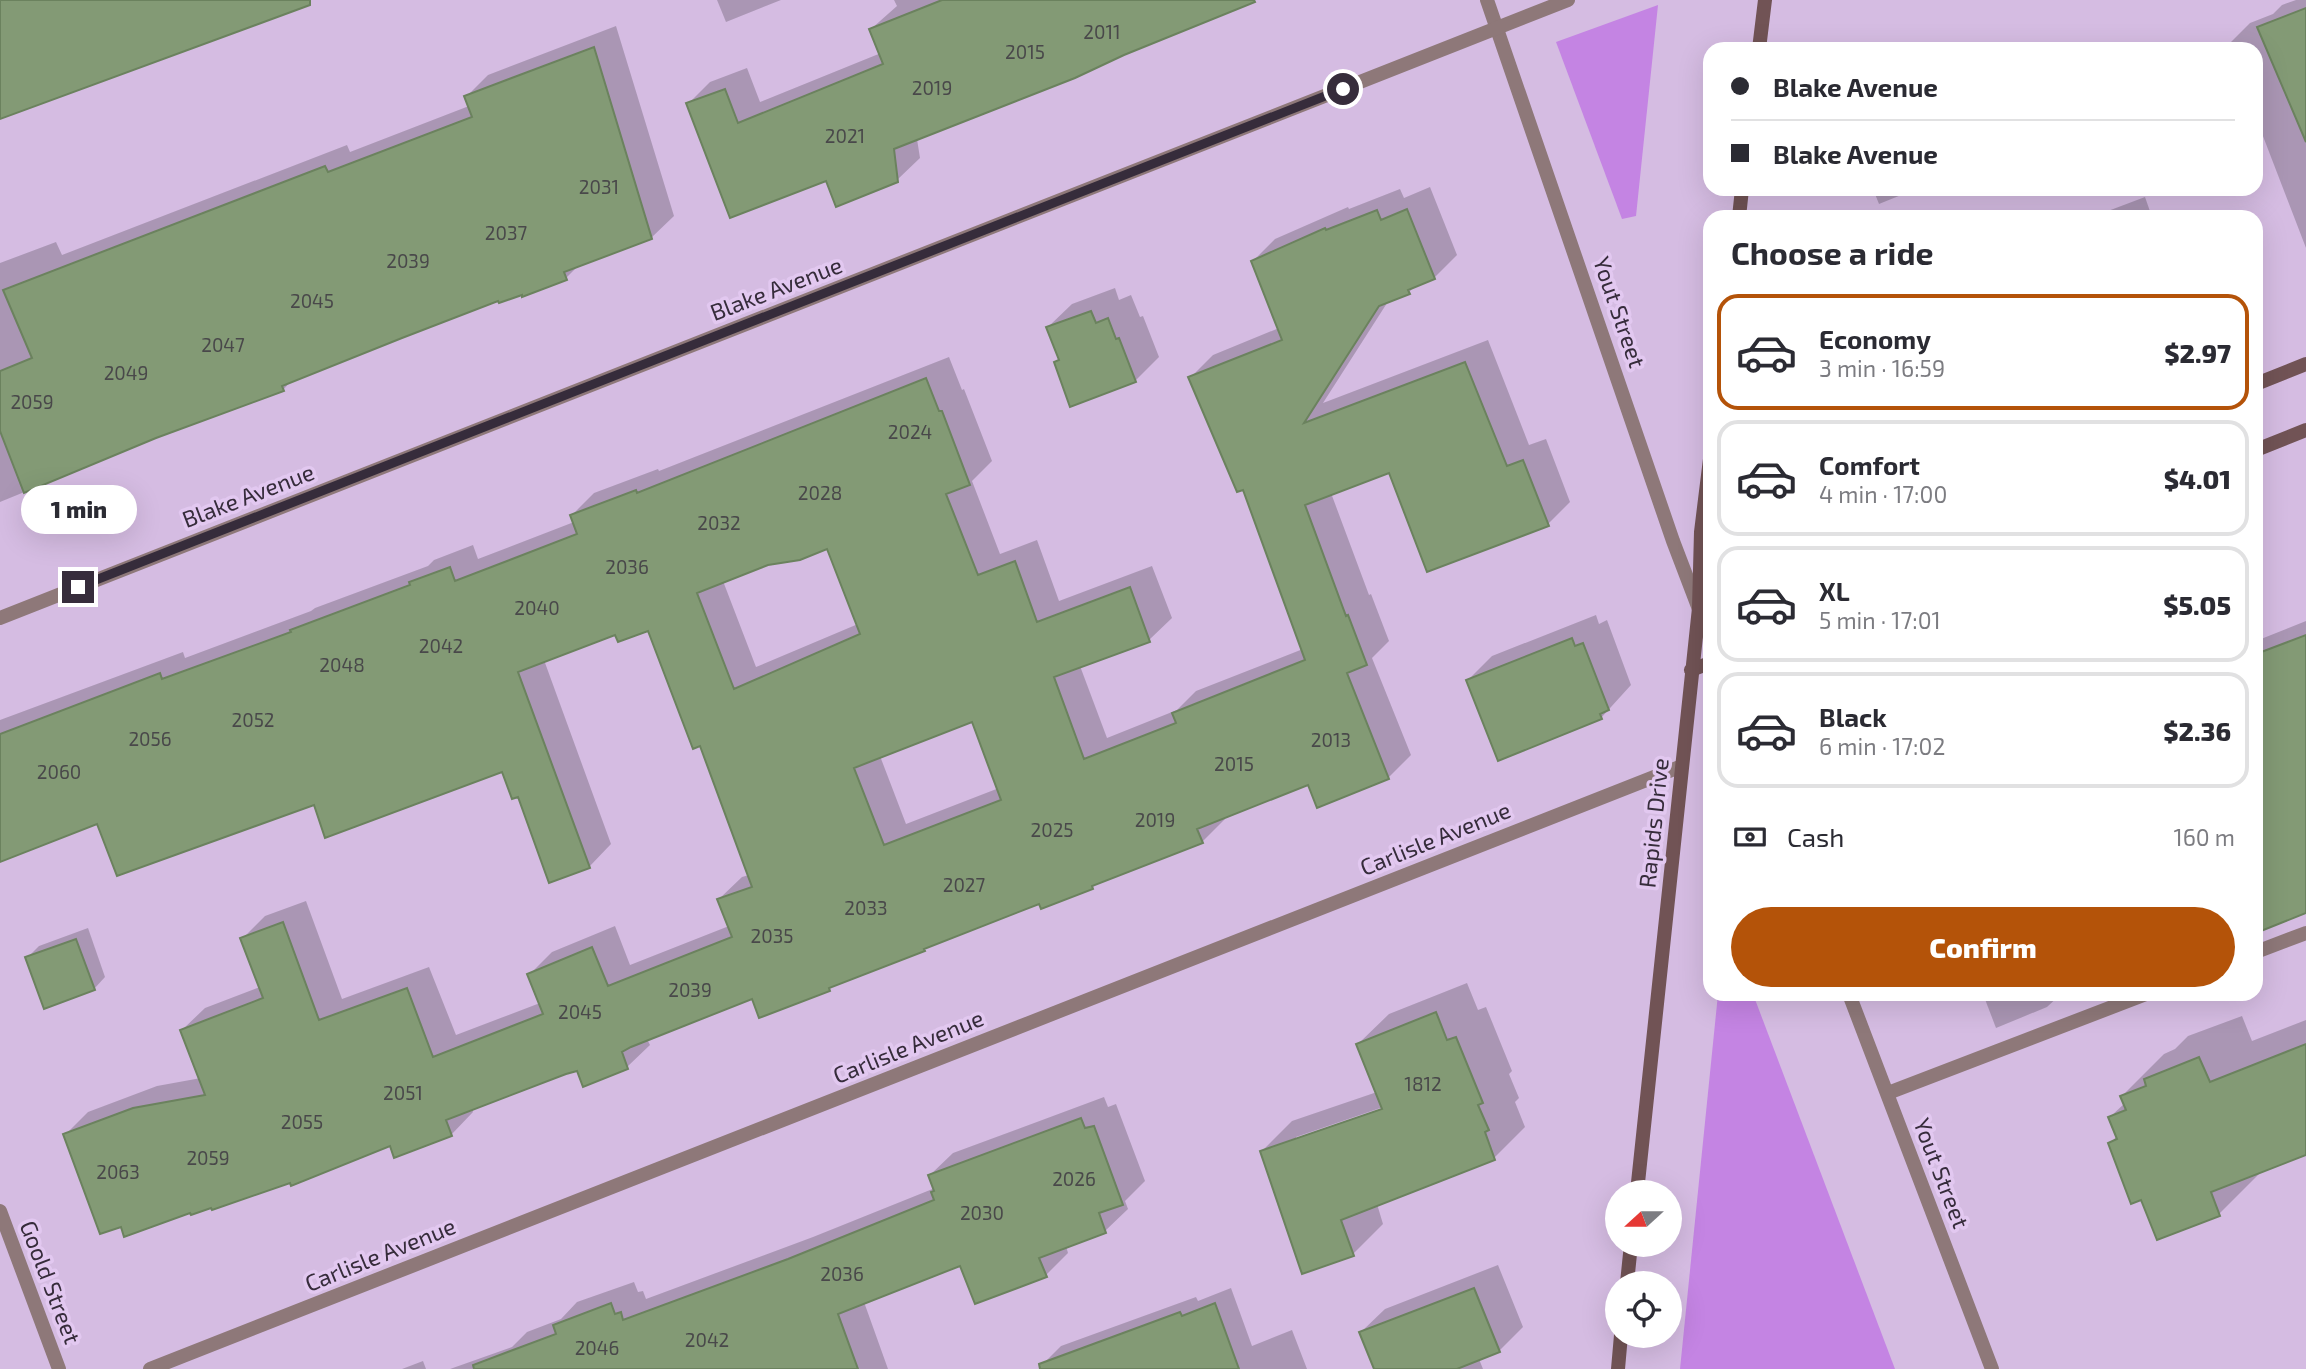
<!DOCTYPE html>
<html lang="en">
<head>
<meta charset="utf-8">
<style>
	:root { --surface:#fff; --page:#f2f2f3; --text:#2b2b33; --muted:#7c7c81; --line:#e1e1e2; --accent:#b45309 }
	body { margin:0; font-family:"Exo 2",sans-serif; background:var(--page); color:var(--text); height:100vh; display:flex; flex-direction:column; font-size:26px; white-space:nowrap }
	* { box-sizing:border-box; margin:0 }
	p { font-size:23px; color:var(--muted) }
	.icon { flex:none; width:38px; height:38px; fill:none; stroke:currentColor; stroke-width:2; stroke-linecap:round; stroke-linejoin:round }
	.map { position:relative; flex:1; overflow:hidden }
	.details { position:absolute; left:1703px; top:210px; width:560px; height:791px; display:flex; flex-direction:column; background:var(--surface); border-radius:21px; box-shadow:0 7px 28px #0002 }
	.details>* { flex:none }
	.guide { position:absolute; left:1703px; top:42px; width:560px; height:154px; border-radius:21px; box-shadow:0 7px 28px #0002; display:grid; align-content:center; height:154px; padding:0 28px; background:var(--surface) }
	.needle { width:46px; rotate:249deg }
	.tools { position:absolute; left:1605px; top:1180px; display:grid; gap:14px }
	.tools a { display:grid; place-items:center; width:77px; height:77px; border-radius:50%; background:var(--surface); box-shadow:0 7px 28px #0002; font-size:35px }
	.end { position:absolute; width:32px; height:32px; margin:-16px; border:9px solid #362c3b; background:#fff; box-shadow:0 0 0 4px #fff }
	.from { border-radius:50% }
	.bubble { position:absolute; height:49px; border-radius:24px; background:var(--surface); box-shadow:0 7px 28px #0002; font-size:23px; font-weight:800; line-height:49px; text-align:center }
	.guide b { display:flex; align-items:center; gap:24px; height:66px; font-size:26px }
	.guide b+b { border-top:2px solid var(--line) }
	.guide i { width:18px; height:18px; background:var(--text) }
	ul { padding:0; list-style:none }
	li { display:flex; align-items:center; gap:21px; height:116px; margin:0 14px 10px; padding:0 14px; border:4px solid var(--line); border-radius:21px }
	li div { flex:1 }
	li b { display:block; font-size:26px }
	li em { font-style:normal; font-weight:800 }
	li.current { border-color:var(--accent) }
	li>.icon { width:63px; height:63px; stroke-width:1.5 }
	h2 { padding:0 28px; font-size:32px; line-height:84px }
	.pay { display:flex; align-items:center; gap:18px; height:77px; padding:0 28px; font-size:26px }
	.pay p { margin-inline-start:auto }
	.button { display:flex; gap:14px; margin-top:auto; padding:14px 28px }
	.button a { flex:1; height:80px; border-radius:42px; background:var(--accent); color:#fff; font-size:28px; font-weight:800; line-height:80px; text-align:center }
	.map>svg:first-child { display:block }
	.green { fill:#c484e3 }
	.shadow { fill:#0003; fill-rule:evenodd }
	.building { fill:#839a75; stroke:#6b825e; stroke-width:2; fill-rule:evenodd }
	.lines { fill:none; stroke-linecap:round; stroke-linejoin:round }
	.lane { stroke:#8e7879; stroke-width:14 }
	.street { stroke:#8e7879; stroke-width:14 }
	.secondary { stroke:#715355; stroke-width:14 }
	.route { stroke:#362c3b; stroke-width:9 }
	.labels { text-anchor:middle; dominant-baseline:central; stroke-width:7; stroke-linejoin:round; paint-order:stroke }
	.number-label { font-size:19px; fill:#49484a }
	.street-label { font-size:23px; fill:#362c3b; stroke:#e2c8f0 }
</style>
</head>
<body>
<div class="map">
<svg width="2306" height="1369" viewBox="0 0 2306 1369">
	<rect width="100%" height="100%" fill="#d5bce2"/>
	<g class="green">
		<path d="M1658 5 1636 216 1622 219 1556 42Z"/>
		<path d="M1718 994H1753L1895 1369H1680Z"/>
	</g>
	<g class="shadow">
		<path d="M717 0H781L726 22Z"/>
		<path d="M894 0H1250L917 139 920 158 897 180 827 179 688 104 710 82 747 68 760 102 881 53 871 29 897 6Z"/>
		<path d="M2296 0H2306V248L2256 118V49H2229L2228 45 2250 23 2273 14 2282 5Z"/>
		<path d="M616 26 674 216 651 238 579 265 566 278 499 299 292 380 283 390 239 404 0 502V263L56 242 62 255 347 145 350 152 469 106 466 97 488 75Z"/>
		<path d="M1430 187 1457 255 1434 278 1417 284 1409 292 1389 300 1323 403 1488 340 1529 445 1546 439 1570 502 1548 524 1390 470 1331 493 1369 595 1371 594 1389 641 1372 658 1411 755 1388 778 1309 783 1224 816 1225 819 1202 842 1098 882 1092 888 1040 902 928 945 924 950 835 984 829 990 753 997 647 1039 650 1045 627 1067 578 1069 472 1108 473 1112 451 1135 391 1144 213 1206 122 1225 65 1135 88 1112 157 1086 201 1078 182 1030 205 1008 260 987 242 939 265 916 306 901 342 999 429 967 456 1035 540 1003 529 975 552 952 615 926 630 965 729 926 719 899 742 877 749 875 701 744 649 629 616 632 544 660 611 844 589 867 519 795 503 770 315 803 98 822 0 860V720L183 652 185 658 311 611 315 608 428 566 434 560 473 545 478 559 574 522 572 515 594 493 658 469 659 471 949 357 962 390 964 389 992 461 972 481 1000 554 1037 540 1059 601 1152 566 1172 618 1149 640 1080 666 1107 738 1177 710 1196 691 1303 649 1244 488 1190 378 1213 355 1279 328 1253 261 1275 239 1348 207 1349 209 1400 189 1404 198ZM828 547 858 624 756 667 723 581 768 563ZM974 720 999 788 906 824 880 756Z"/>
		<path d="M1873 189H1916L1879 204Z"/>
		<path d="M2145 197 2152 217 2157 215V217H2092Z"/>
		<path d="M1115 288 1119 300 1131 295 1140 317 1143 316 1159 357 1135 381 1056 362 1060 358 1048 327 1072 304Z"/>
		<path d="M1596 615 1599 624 1607 620 1631 685 1601 718 1468 680 1492 656Z"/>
		<path d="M2306 621V911L2256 931V637L2259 635 2261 639Z"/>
		<path d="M88 928 105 977 94 989 27 958 39 946Z"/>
		<path d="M1467 983 1478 1010 1486 1007 1512 1071 1509 1074 1519 1098 1515 1102 1525 1127 1494 1158 1377 1204 1383 1224 1353 1254 1262 1151 1292 1121 1377 1092 1358 1044 1389 1014ZM1389 1105 1391 1108 1296 1140V1137Z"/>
		<path d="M1983 994H2061L2047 1007 1996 1028Z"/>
		<path d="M2242 1016 2252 1041 2306 1020V1153L2261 1172 2219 1214 2142 1198 2110 1144 2117 1136 2110 1117 2125 1103 2122 1096 2164 1054 2175 1049 2188 1036Z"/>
		<path d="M1104 1097 1108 1107 1116 1104 1145 1181 1125 1201 1128 1209 1105 1231 1066 1246 1068 1253 1046 1275 961 1264 864 1302 888 1369H450L512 1347 527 1332 561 1319 577 1302 634 1282 638 1292 643 1291 646 1299 813 1237 935 1188 930 1175 953 1153Z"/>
		<path d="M1498 1265 1523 1327 1499 1351 1479 1359 1483 1369H1375L1361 1332 1385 1309Z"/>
		<path d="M1231 1288 1252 1346 1292 1330 1307 1369H1048L1045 1362 1061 1346 1196 1297 1198 1301Z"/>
		<path d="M423 1361 426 1369H402Z"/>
	</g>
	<g class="building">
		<path d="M0 0H310V5L0 119Z"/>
		<path d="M942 0H1254L1255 2 1124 55 1075 78 894 149 898 182 836 207 826 181 730 218 686 103 725 89 738 123 883 64 869 29Z"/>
		<path d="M2306 8V142L2257 27Z"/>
		<path d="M594 47 652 239 564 272 567 280 522 297V295L499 303 498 301 402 338 282 386 284 391 156 438 24 493 0 431V371L32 358 3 290 325 166 328 172 472 117 464 96Z"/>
		<path d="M1407 209 1435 279 1408 290 1410 294 1379 306 1304 423 1465 362 1507 466 1523 460 1549 526 1427 572 1389 473 1305 505 1346 616 1348 615 1367 665 1347 673 1389 779 1317 808 1308 785 1197 829 1203 843 1092 886 1093 889 1041 909 1039 904 924 949 925 951 829 988 830 991 759 1018 752 999 631 1047 622 1052 628 1069 583 1087 577 1071 566 1074 446 1120 452 1136 394 1158 390 1146 291 1186 290 1183 212 1210 211 1208 191 1215 190 1213 124 1237 121 1227 100 1234 63 1134 133 1108 205 1095 180 1030 263 998 240 938 283 922 319 1020 407 988 433 1057 543 1014 527 974 592 947 608 986 732 937 717 899 752 887 700 746 693 749 648 631 618 642 615 635 518 672 590 868 549 883 518 797 512 799 502 772 325 838 314 805 117 876 97 824 0 862V734L160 673 162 679 291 632 290 630 410 585 409 582 450 567 455 581 577 534 570 515 636 490 637 493 926 378 939 411H942L970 485 946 494 978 575 1015 561 1037 622 1130 587 1150 642 1054 677 1084 759 1176 723 1172 713 1305 660 1243 490 1237 492 1188 377 1282 340 1251 261 1325 228 1326 230 1377 210 1381 220ZM827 549 860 634 734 689 697 593 768 565 800 560ZM972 722 1001 800 884 845 854 768Z"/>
		<path d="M1091 311 1096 323 1108 318 1116 339 1119 338 1136 382 1070 407 1054 362 1059 360 1046 327Z"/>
		<path d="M2306 635V913L2256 933V654Z"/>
		<path d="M1572 638 1575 646 1583 643 1609 710 1600 714 1602 719 1498 761 1466 680Z"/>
		<path d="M76 939 95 990 44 1009 25 957Z"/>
		<path d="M1436 1012 1447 1040 1456 1037 1483 1103 1478 1105 1489 1130 1485 1132 1495 1160 1341 1220 1354 1256 1302 1274 1260 1151 1382 1109 1356 1044Z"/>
		<path d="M2306 1044V1155L2211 1192 2220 1216 2157 1240 2141 1200 2131 1204 2108 1143 2117 1139 2108 1117 2126 1110 2120 1096 2146 1086 2144 1079 2199 1057 2210 1082Z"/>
		<path d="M1081 1118 1085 1128 1094 1126 1123 1205 1099 1213 1106 1233 1039 1258 1047 1277 975 1304 960 1266 838 1314 858 1369H474L473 1365 556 1334 553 1325 611 1303 615 1314 621 1312 623 1320 788 1259 934 1200 931 1192 934 1191 928 1175Z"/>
		<path d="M1474 1288 1500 1352 1457 1369H1374L1359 1332Z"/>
		<path d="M1215 1303 1239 1369H1040L1039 1364 1180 1312 1182 1316Z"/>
	</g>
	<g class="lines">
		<g class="lane">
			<path d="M2256 952 2306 933"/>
			<path d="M1888 1093 2146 994"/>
		</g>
		<g class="street">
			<path d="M1487 0 1673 541 1710 638"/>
			<path d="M0 618 1568 0"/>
			<path d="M1849 994 1992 1369"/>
			<path d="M0 1211 59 1369"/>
			<path d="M150 1369 1682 766"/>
		</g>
		<g class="secondary">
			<path d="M1759 49 1765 0"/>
			<path d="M1739 217 1742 189"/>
			<path d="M2256 384 2306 364"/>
			<path d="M2256 450 2306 430"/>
			<path d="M1691 670 1710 663"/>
			<path d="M1637 1192 1699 608 1701 532 1710 459"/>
			<path d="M1627 1283 1631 1244"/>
			<path d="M1618 1369 1621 1335"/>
		</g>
	</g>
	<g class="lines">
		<path class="route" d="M78 587 1343 89"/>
	</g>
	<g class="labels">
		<g class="number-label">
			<text x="1102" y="31">2011</text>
			<text x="1025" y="51">2015</text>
			<text x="932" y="87">2019</text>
			<text x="845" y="135">2021</text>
			<text x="599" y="186">2031</text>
			<text x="506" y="232">2037</text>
			<text x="408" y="260">2039</text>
			<text x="312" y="300">2045</text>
			<text x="223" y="344">2047</text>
			<text x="126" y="372">2049</text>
			<text x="32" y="401">2059</text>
			<text x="910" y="431">2024</text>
			<text x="820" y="492">2028</text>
			<text x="719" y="522">2032</text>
			<text x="627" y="566">2036</text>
			<text x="537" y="607">2040</text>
			<text x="441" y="645">2042</text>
			<text x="342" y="664">2048</text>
			<text x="253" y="719">2052</text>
			<text x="150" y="738">2056</text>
			<text x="1331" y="739">2013</text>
			<text x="1234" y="763">2015</text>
			<text x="59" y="771">2060</text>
			<text x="1155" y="819">2019</text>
			<text x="1052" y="829">2025</text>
			<text x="964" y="884">2027</text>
			<text x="866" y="907">2033</text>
			<text x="772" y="935">2035</text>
			<text x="690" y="989">2039</text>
			<text x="580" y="1011">2045</text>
			<text x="1423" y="1083">1812</text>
			<text x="403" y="1092">2051</text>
			<text x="302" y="1121">2055</text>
			<text x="208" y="1157">2059</text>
			<text x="118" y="1171">2063</text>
			<text x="1074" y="1178">2026</text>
			<text x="982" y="1212">2030</text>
			<text x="842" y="1273">2036</text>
			<text x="707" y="1339">2042</text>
			<text x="597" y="1347">2046</text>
		</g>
		<g class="street-label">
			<text transform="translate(776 288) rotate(-21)">Blake Avenue</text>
			<text transform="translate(1620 312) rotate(71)">Yout Street</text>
			<text transform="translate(248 495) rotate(-21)">Blake Avenue</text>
			<text transform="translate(1653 823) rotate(-84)">Rapids Drive</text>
			<text transform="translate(1435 838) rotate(-22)">Carlisle Avenue</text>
			<text transform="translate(908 1046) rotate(-22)">Carlisle Avenue</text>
			<text transform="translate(1942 1173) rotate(69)">Yout Street</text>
			<text transform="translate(380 1254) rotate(-22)">Carlisle Avenue</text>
			<text transform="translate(51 1282) rotate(69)">Goold Street</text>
		</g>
	</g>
</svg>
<div class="tools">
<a><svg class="needle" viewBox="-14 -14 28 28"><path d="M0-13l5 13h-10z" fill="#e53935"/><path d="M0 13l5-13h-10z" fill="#7c7c81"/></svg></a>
<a><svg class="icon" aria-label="locate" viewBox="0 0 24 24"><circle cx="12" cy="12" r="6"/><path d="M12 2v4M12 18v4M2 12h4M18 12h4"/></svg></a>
</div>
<i class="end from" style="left:1343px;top:89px"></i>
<i class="end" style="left:78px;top:587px"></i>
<div class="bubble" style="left:21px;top:485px;width:116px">1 min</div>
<div class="guide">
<b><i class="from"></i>Blake Avenue</b>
<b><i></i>Blake Avenue</b>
</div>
<section class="details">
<h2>Choose a ride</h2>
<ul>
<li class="current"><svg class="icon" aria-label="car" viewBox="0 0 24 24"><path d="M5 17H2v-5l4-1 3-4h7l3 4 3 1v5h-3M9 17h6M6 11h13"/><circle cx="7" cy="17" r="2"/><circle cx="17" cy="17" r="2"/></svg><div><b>Economy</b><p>3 min · 16:59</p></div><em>$2.97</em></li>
<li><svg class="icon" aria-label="car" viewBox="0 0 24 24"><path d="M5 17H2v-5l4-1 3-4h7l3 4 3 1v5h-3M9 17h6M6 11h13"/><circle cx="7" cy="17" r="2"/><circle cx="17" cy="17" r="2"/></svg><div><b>Comfort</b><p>4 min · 17:00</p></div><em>$4.01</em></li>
<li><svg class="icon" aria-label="car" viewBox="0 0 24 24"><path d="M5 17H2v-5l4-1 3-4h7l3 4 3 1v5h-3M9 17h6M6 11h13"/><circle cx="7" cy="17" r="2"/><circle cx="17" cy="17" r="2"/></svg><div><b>XL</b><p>5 min · 17:01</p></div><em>$5.05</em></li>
<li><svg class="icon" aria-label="car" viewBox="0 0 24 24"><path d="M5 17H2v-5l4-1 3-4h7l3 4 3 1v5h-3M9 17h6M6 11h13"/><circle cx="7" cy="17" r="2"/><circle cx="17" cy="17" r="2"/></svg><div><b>Black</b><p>6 min · 17:02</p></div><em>$2.36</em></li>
</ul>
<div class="pay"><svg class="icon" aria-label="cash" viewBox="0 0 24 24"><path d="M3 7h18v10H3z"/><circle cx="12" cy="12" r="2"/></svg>Cash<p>160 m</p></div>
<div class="button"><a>Confirm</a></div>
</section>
</div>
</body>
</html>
